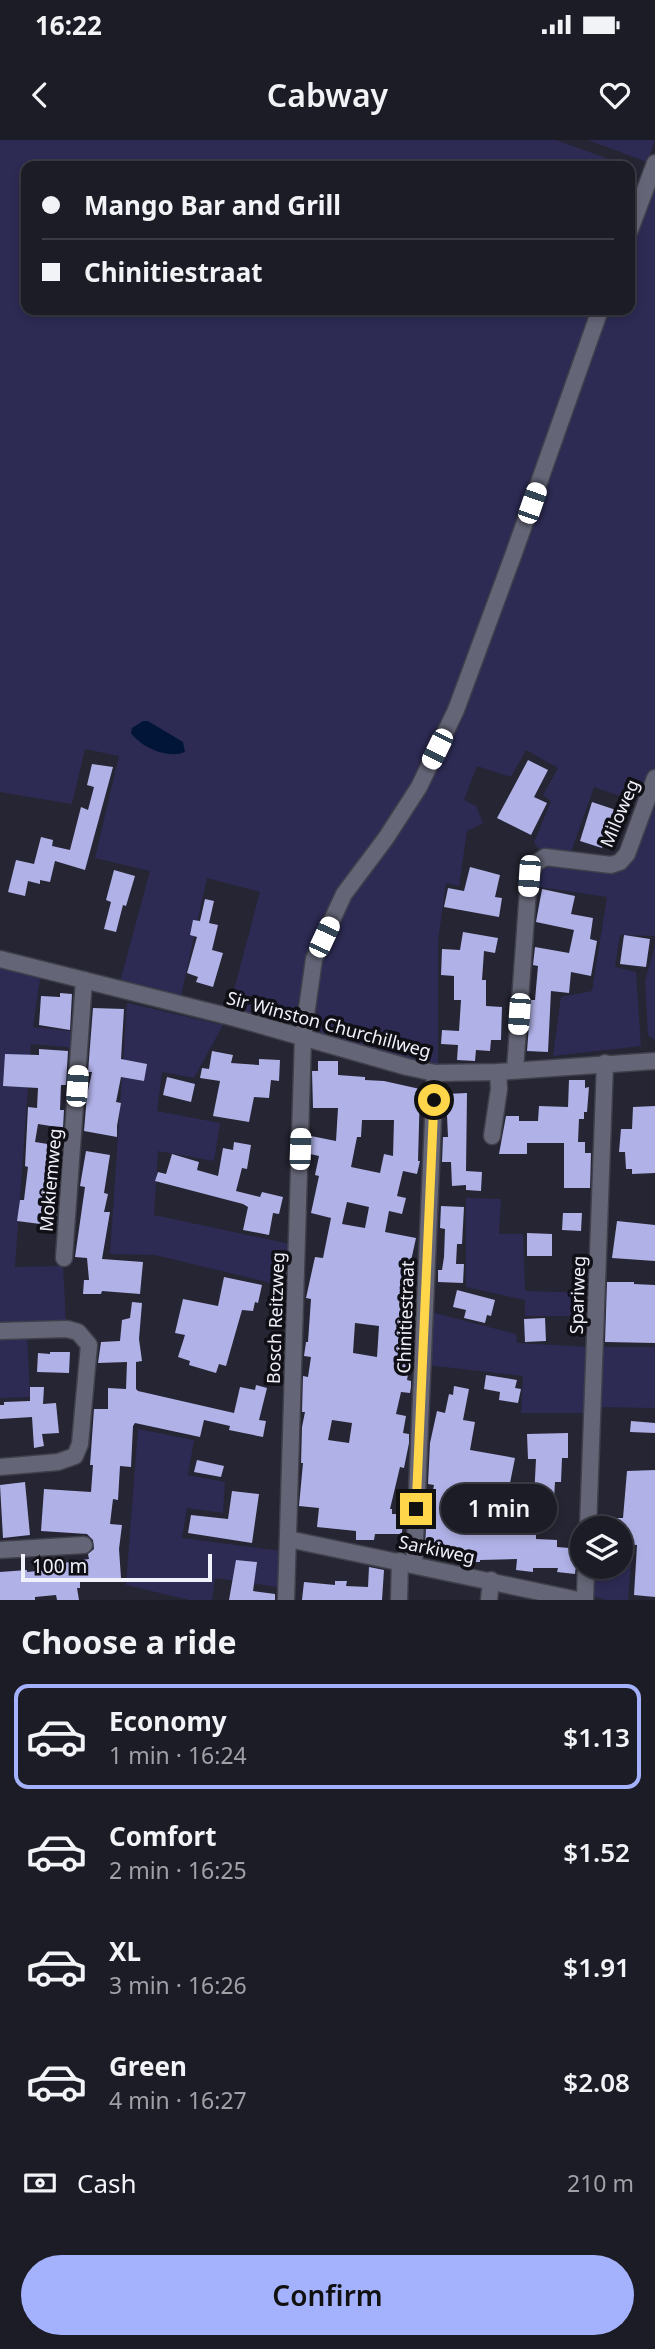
<!DOCTYPE html>
<html lang="en">
<head>
<meta charset="utf-8">
<style>
	:root { --surface:#1c1c26; --page:#292932; --text:#f1f3f6; --muted:#a0a1a7; --line:#3a3a43; --accent:#a4b1fc }
	body { margin:0; font-family:"Noto Sans",sans-serif; background:var(--page); color:var(--text); height:100vh; display:flex; flex-direction:column; font-size:26px; white-space:nowrap }
	* { box-sizing:border-box; margin:0 }
	p { font-size:23px; color:var(--muted) }
	.icon { flex:none; width:38px; height:38px; fill:none; stroke:currentColor; stroke-width:2; stroke-linecap:round; stroke-linejoin:round }
	.map { position:relative; height:1460px; overflow:hidden }
	.panel { display:flex; flex-direction:column; background:var(--surface); flex:1 }
	.panel>* { flex:none }
	.hud { position:absolute; left:21px; top:21px; width:614px; height:154px; border-radius:14px; box-shadow:0 4px 10px #0003,0 0 0 2px var(--line); display:grid; align-content:center; height:154px; padding:0 21px; background:var(--surface) }
	.buttons { position:absolute; left:570px; top:1376px; display:grid; gap:14px }
	.buttons a { display:grid; place-items:center; width:63px; height:63px; border-radius:50%; background:var(--surface); box-shadow:0 4px 10px #0003,0 0 0 2px var(--line); font-size:35px }
	.scale { position:absolute; left:21px; bottom:18px; width:191px; box-sizing:border-box; padding-left:7px; border:4px solid #f0f1fb; border-top:0; font-size:19px; line-height:24px; white-space:nowrap; color:#f0f1fb; -webkit-text-stroke:5px #0f0f15; paint-order:stroke }
	.end { position:absolute; width:32px; height:32px; margin:-16px; border:9px solid #ffd54a; background:#111; box-shadow:0 0 0 4px #111 }
	.from { border-radius:50% }
	.bubble { position:absolute; height:49px; border-radius:24px; background:var(--surface); box-shadow:0 4px 10px #0003,0 0 0 2px var(--line); font-size:23px; font-weight:600; line-height:49px; text-align:center }
	.car { position:absolute; width:21px; height:42px; margin:-21px -10px; border-radius:9px; box-shadow:0 0 5px 2px #0007; background:linear-gradient(#fff 24%,#345 0 40%,#fff 0 76%,#345 0 86%,#fff 0) }
	.hud b { display:flex; align-items:center; gap:24px; height:66px; font-size:26px }
	.hud b+b { border-top:2px solid var(--line) }
	.hud i { width:18px; height:18px; background:var(--text) }
	ul { padding:0; list-style:none }
	li { display:flex; align-items:center; gap:21px; height:105px; margin:0 14px 10px; padding:0 7px; border:4px solid transparent; border-radius:14px }
	li div { flex:1 }
	li b { display:block; font-size:26px }
	li em { font-style:normal; font-weight:600 }
	li.on { border-color:var(--accent) }
	li>.icon { width:63px; height:63px; stroke-width:1.5 }
	h2 { padding:0 21px; font-size:32px; line-height:84px }
	.pay { display:flex; align-items:center; gap:18px; height:77px; padding:0 21px; font-size:26px }
	.pay p { margin-inline-start:auto }
	.button { display:flex; gap:14px; margin-top:auto; padding:14px 21px }
	.button a { flex:1; height:80px; border-radius:42px; background:var(--accent); color:#111; font-size:28px; font-weight:600; line-height:80px; text-align:center }
	.status { display:flex; justify-content:space-between; align-items:center; height:49px; padding:0 35px; background:var(--surface); direction:ltr }
	.status svg { height:19px; fill:currentColor }
	header { display:flex; justify-content:space-between; align-items:center; height:91px; padding:0 21px; background:var(--surface); font-size:32px; font-weight:600 }
	.map>svg:first-child { display:block }
	.green { fill:#2d2b54 }
	.water { fill:#001537 }
	.building { fill:#b0b1e6; fill-rule:evenodd }
	.lines { fill:none; stroke-linecap:round; stroke-linejoin:round }
	.minor-casing { stroke:#40404c; stroke-width:19 }
	.minor { stroke:#646576; stroke-width:16 }
	.route { stroke:#ffd54a; stroke-width:9 }
	.labels { text-anchor:middle; dominant-baseline:central; stroke-width:7; stroke-linejoin:round; paint-order:stroke }
	.street-label { font-size:18px; fill:#f0f1fb; stroke:#0f0f15 }
</style>
</head>
<body>
<div class="status"><b>16:22</b><svg viewBox="0 0 49 12"><path d="M0 12V9h3v3zM5 12V6h3v6zM10 12V3h3v9zM15 12V0h3v12zM26 1h20v11H26zM47 4h2v5h-2z"/></svg></div>
<header><svg class="icon" aria-label="back" viewBox="0 0 24 24"><path d="M15 5l-7 7 7 7"/></svg>Cabway<svg class="icon" aria-label="heart" viewBox="0 0 24 24"><path d="M12 20l-8-8c-3-5 5-10 8-4 3-6 11-1 8 4z"/></svg></header>
<div class="map">
<svg width="655" height="1460" viewBox="0 0 655 1460">
	<rect width="100%" height="100%" fill="#252533"/>
	<g class="green">
		<path d="M0 0H556L628 26H26V170H594L538 321 510 413 440 591 406 661 306 827 296 873 289 884 229 869 260 752 207 738 181 856 120 842 150 731 95 718 119 616 85 609 72 664 0 652Z"/>
		<path d="M588 0H655L647 22Z"/>
		<path d="M655 38V627L642 664 594 647 570 715 542 713 534 703 551 661 543 655 558 628 526 610 511 637 477 626 464 660 476 666 483 683 467 691 459 746 446 743 438 801V926H428L322 897 314 861 318 824 347 762 405 683 605 170H630V104Z"/>
		<path d="M655 650V796L620 795 615 827 636 832 641 906 553 916 561 857 592 851 607 757 533 746V737L546 722 618 727Z"/>
		<path d="M655 805V900L648 895 645 841Z"/>
		<path d="M0 828 40 838 33 887 79 892 77 908 31 904 15 1127 63 1126 66 1185 0 1188Z"/>
		<path d="M127 863 223 885 194 938 162 932 157 971 220 983 214 1021 158 1011 154 1075 290 1104 288 1147 155 1115 110 1114Z"/>
		<path d="M466 1058 501 1059 499 1094H523L525 1151 591 1153 590 1176H525V1160L466 1147Z"/>
		<path d="M431 1172 516 1194 517 1203 590 1207 587 1273H521L523 1236 427 1225Z"/>
		<path d="M27 1193 30 1257 0 1258V1194Z"/>
		<path d="M599 1207H655V1268L597 1267Z"/>
		<path d="M138 1289 194 1300 188 1335 225 1342 223 1373 187 1368 182 1398 281 1411 278 1447 215 1438 212 1460H189L126 1445Z"/>
		<path d="M621 1411 632 1412 628 1460H606L590 1455 591 1426H621Z"/>
	</g>
	<path class="water" d="M143 581H148L183 602 185 612C168 619 142 608 131 593L132 588Z"/>
	<g class="building">
		<path d="M528 620 548 630 534 657 547 663 531 695 497 678Z"/>
		<path d="M92 624 113 627 85 730 55 721 50 742 40 740V744L28 741 25 756 8 752 16 720 34 724 41 697 53 700 52 706 70 710 81 667 88 670 94 647 87 645Z"/>
		<path d="M592 662 616 670 602 708 580 701Z"/>
		<path d="M470 727 500 735 495 757 502 758 499 777 444 767 448 748 464 751Z"/>
		<path d="M114 730 135 736 126 766 123 765 116 792 104 789 111 762 106 760Z"/>
		<path d="M542 749 575 756 571 774 593 778 590 799 597 801 591 836 571 832 569 853 551 851 548 912 527 911 531 860H535L538 826 533 825 535 807 569 813 574 790 536 782Z"/>
		<path d="M205 759 214 761 209 783 218 785 212 810 223 813 213 847 196 842 198 837 187 833 197 797 190 795 193 780 200 781Z"/>
		<path d="M463 792 498 798 495 813 484 811 482 840H486V866L502 867 501 900H491L490 911 476 910 475 921 457 920 458 905 441 904 442 890 459 891 461 860H454V836L441 835 442 809 460 810Z"/>
		<path d="M624 795 650 799 646 827 620 824Z"/>
		<path d="M60 853 72 854 70 890 39 885 41 856 60 857Z"/>
		<path d="M93 868 124 869 121 919 147 924 144 941 121 937 116 962 121 963 117 986V997L84 991 87 955 92 932H88Z"/>
		<path d="M39 909 68 911 66 945H61L60 970H64L63 988 38 984 35 1002 54 1005 47 1063 57 1065 56 1086 17 1081 20 1060H24L28 1027 25 1026 28 967 37 968 38 948 3 946 5 914 39 915Z"/>
		<path d="M212 911 233 915 231 923 259 925V919L280 920 279 941 271 940 269 958 254 957 249 982 213 976 220 941 200 938 202 928 209 929Z"/>
		<path d="M318 921H338V935L365 937V940L384 941 420 949 418 1021H420L417 1034 403 1031 397 1056 406 1058 402 1074 389 1071 385 1092 416 1098 407 1139H410L405 1181H401L399 1221 410 1223 407 1240 411 1241V1247L410 1253 401 1252 396 1274 406 1276 403 1293 409 1294V1303L404 1328 400 1327 390 1369H392V1374H403L402 1394H375L374 1400H356V1391L317 1387 319 1368 299 1366 303 1323H301L302 1287 305 1272H302L303 1236 308 1237 311 1217 304 1216 306 1202H308L311 1159 306 1158 315 1117 323 1118 331 1078 311 1073 319 1036 315 1035 319 1016 310 1014 311 996 336 1001 338 968H313L312 931H318ZM362 980H394L393 1016 384 1014 380 1033 351 1027 357 997H361ZM347 1062 369 1067 365 1088 342 1084ZM355 1183 379 1186 377 1217 353 1213ZM332 1280 352 1283 349 1303 328 1300Z"/>
		<path d="M167 937 195 944 191 962 163 955Z"/>
		<path d="M569 940H585V948L589 947 587 972H584V979H579L578 1002H585V1013H591L590 1048H564V1003H527V1014H499L506 976H519V981H538L539 966 568 967Z"/>
		<path d="M467 953 466 1031 482 1032 481 1051 466 1050V1045L452 1046 451 1022H442L443 997H448L446 954Z"/>
		<path d="M655 966V1033L632 1034V1029H626L625 1012H619L621 989H632L633 967Z"/>
		<path d="M234 1002 251 1005 247 1029 242 1028 236 1051 260 1057 262 1052 283 1057 279 1074 273 1073 269 1095 243 1090 248 1067 243 1064 155 1041 158 1032 166 1034 172 1014 199 1022 197 1030 218 1036 223 1008 233 1010Z"/>
		<path d="M86 1011 110 1015 104 1053 108 1054 104 1072H110L102 1119 143 1122 140 1154 102 1151 101 1154H83L84 1140H89L87 1118 75 1117 85 1047 80 1046Z"/>
		<path d="M441 1066 464 1067 462 1104H457L456 1124H464L463 1143 438 1142V1130H442L444 1117 445 1089 440 1088Z"/>
		<path d="M563 1073H582L581 1091 562 1090Z"/>
		<path d="M617 1081 655 1085V1121L612 1118Z"/>
		<path d="M527 1093 552 1094V1116H527Z"/>
		<path d="M224 1137 262 1145 258 1163 255 1162 253 1171 242 1170 226 1226 219 1224 216 1233 189 1225 190 1221 178 1217 185 1195 175 1193 183 1159 218 1166Z"/>
		<path d="M607 1142H634V1144L655 1145V1203L605 1202Z"/>
		<path d="M457 1150 495 1160 491 1176 487 1175 485 1183 464 1178 466 1170 453 1167Z"/>
		<path d="M132 1162 142 1163 139 1199 142 1221 136 1222V1249L138 1251 234 1273 240 1247 255 1250 256 1245 267 1248 259 1280 266 1281 263 1297 229 1290 230 1286 204 1280 200 1297 135 1283 133 1286 131 1327 120 1326 118 1360 113 1359 110 1384 122 1385 119 1409 121 1438 80 1440V1448H77L79 1460H57L56 1455 35 1457V1460H0V1432L27 1430V1432L57 1429V1424L89 1419 88 1414 94 1409 93 1400 87 1394 41 1391 44 1349 91 1352 93 1325H90L94 1269H108V1248L126 1249 127 1222 98 1223 101 1202 120 1201 122 1180 130 1178Z"/>
		<path d="M545 1178 546 1201 525 1202 524 1179Z"/>
		<path d="M50 1212H70L69 1233 37 1232 38 1213 50 1214Z"/>
		<path d="M486 1235 517 1240 515 1248 521 1249 518 1263 499 1260 500 1252 484 1249Z"/>
		<path d="M454 1246 469 1249 463 1280 475 1282 470 1310 515 1318 507 1358 485 1354 480 1377H493V1391H516V1394L536 1395V1399L557 1400V1407L582 1409 581 1417 576 1425 575 1434 557 1432 558 1428H533V1432L516 1430 517 1419 480 1420V1422H469L470 1411 425 1409 427 1365 430 1366 434 1345 428 1344 430 1303 437 1271 445 1273 449 1254 453 1255Z"/>
		<path d="M30 1247H44L43 1264 56 1263 59 1293 42 1294 44 1306 34 1308 32 1277 0 1279V1265H4V1262L30 1261Z"/>
		<path d="M631 1281 655 1283V1293L630 1292Z"/>
		<path d="M568 1293V1318H562L561 1342H555L554 1359 534 1358 536 1319H528L527 1294Z"/>
		<path d="M197 1320 224 1326 221 1337 194 1332Z"/>
		<path d="M655 1330V1457L634 1455 637 1405 621 1404V1388H612L613 1378H623L627 1331Z"/>
		<path d="M25 1342 30 1395 3 1398 0 1345Z"/>
		<path d="M232 1351 259 1354 252 1403 188 1393 191 1375 228 1379Z"/>
		<path d="M236 1420 257 1422 253 1451 275 1454V1460H229Z"/>
		<path d="M369 1427 384 1430 382 1460H302L304 1442 335 1445V1441H347L346 1446 368 1447Z"/>
	</g>
	<g class="lines">
		<defs>
			<g id="minor">
				<path d="M630 90 655 23"/>
				<path d="M0 819 235 878 407 927 435 933 498 932 655 921"/>
				<path d="M515 930 529 736 535 724 545 717 611 725 620 722 627 714 655 638"/>
				<path d="M492 996 499 949 498 932"/>
				<path d="M64 1118 84 840"/>
				<path d="M0 1191 67 1189 78 1192 89 1205 80 1304 75 1316 58 1322 0 1327"/>
				<path d="M588 1388 605 923"/>
				<path d="M288 1399 578 1460"/>
				<path d="M0 1410 84 1405"/>
				<path d="M414 1424 435 933"/>
				<path d="M286 1460 303 897 314 819 344 754 386 698 419 647 456 570 514 413 600 170"/>
				<path d="M399 1460 400 1421"/>
				<path d="M489 1460 491 1440"/>
				<path d="M585 1460 586 1426"/>
			</g>
		</defs>
		<use href="#minor" class="minor-casing"/>
		<use href="#minor" class="minor"/>
	</g>
	<g class="lines">
		<path class="route" d="M416 1369 434 960"/>
	</g>
	<g class="labels">
		<g class="street-label">
			<text transform="translate(619 673) rotate(-67)">Miloweg</text>
			<text transform="translate(329 884) rotate(15)">Sir Winston Churchillweg</text>
			<text transform="translate(50 1040) rotate(-85)">Mokiemweg</text>
			<text transform="translate(577 1155) rotate(-88)">Spariweg</text>
			<text transform="translate(405 1177) rotate(-88)">Chinitiestraat</text>
			<text transform="translate(275 1178) rotate(-88)">Bosch Reitzweg</text>
			<text transform="translate(437 1409) rotate(12)">Sarkiweg</text>
		</g>
	</g>
</svg>
<div class="buttons">
<a><svg class="icon" aria-label="layers" viewBox="0 0 24 24"><path d="M12 4l9 5-9 5-9-5zM3 14l9 5 9-5"/></svg></a>
</div>
<div class="scale">100 m</div>
<i class="end from" style="left:434px;top:960px"></i>
<i class="end" style="left:416px;top:1369px"></i>
<div class="bubble" style="left:441px;top:1344px;width:116px">1 min</div>
<i class="car" style="left:532px;top:363px;rotate:19deg"></i>
<i class="car" style="left:437px;top:609px;rotate:206deg"></i>
<i class="car" style="left:529px;top:736px;rotate:184deg"></i>
<i class="car" style="left:324px;top:797px;rotate:25deg"></i>
<i class="car" style="left:519px;top:874px;rotate:184deg"></i>
<i class="car" style="left:77px;top:946px;rotate:4deg"></i>
<i class="car" style="left:300px;top:1009px;rotate:2deg"></i>
<div class="hud">
<b><i class="from"></i>Mango Bar and Grill</b>
<b><i></i>Chinitiestraat</b>
</div>
</div>
<section class="panel">
<h2>Choose a ride</h2>
<ul>
<li class="on"><svg class="icon" aria-label="car" viewBox="0 0 24 24"><path d="M5 17H2v-5l4-1 3-4h7l3 4 3 1v5h-3M9 17h6M6 11h13"/><circle cx="7" cy="17" r="2"/><circle cx="17" cy="17" r="2"/></svg><div><b>Economy</b><p>1 min · 16:24</p></div><em>$1.13</em></li>
<li><svg class="icon" aria-label="car" viewBox="0 0 24 24"><path d="M5 17H2v-5l4-1 3-4h7l3 4 3 1v5h-3M9 17h6M6 11h13"/><circle cx="7" cy="17" r="2"/><circle cx="17" cy="17" r="2"/></svg><div><b>Comfort</b><p>2 min · 16:25</p></div><em>$1.52</em></li>
<li><svg class="icon" aria-label="car" viewBox="0 0 24 24"><path d="M5 17H2v-5l4-1 3-4h7l3 4 3 1v5h-3M9 17h6M6 11h13"/><circle cx="7" cy="17" r="2"/><circle cx="17" cy="17" r="2"/></svg><div><b>XL</b><p>3 min · 16:26</p></div><em>$1.91</em></li>
<li><svg class="icon" aria-label="car" viewBox="0 0 24 24"><path d="M5 17H2v-5l4-1 3-4h7l3 4 3 1v5h-3M9 17h6M6 11h13"/><circle cx="7" cy="17" r="2"/><circle cx="17" cy="17" r="2"/></svg><div><b>Green</b><p>4 min · 16:27</p></div><em>$2.08</em></li>
</ul>
<div class="pay"><svg class="icon" aria-label="cash" viewBox="0 0 24 24"><path d="M3 7h18v10H3z"/><circle cx="12" cy="12" r="2"/></svg>Cash<p>210 m</p></div>
<div class="button"><a>Confirm</a></div>
</section>
</body>
</html>
